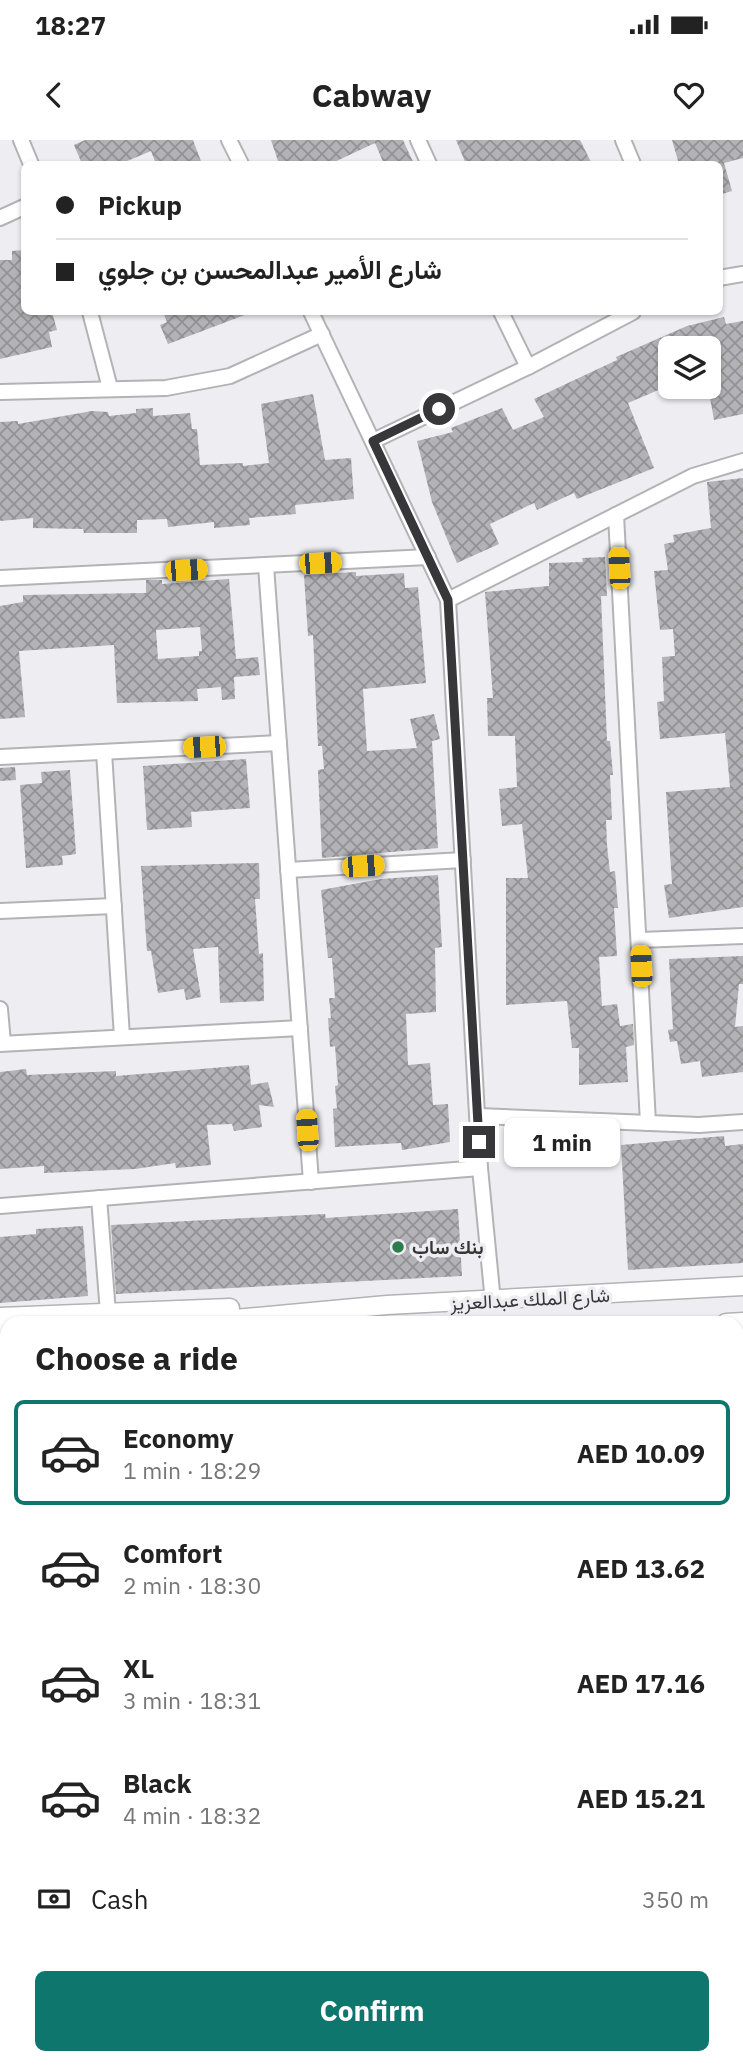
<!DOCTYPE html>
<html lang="en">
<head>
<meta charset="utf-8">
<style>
	:root { --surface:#fff; --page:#f6f6f6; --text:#222; --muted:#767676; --line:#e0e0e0; --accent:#0f766e }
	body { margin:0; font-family:"IBM Plex Sans",Vazirmatn,sans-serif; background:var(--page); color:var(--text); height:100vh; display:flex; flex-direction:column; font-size:26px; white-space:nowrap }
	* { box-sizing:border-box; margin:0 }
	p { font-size:23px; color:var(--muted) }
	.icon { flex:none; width:38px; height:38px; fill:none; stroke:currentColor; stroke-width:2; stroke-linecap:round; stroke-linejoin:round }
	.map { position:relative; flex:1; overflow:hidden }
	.panel { position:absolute; left:0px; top:1176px; width:744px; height:749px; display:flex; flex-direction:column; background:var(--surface); border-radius:21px 21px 0 0; box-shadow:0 2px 5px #0004 }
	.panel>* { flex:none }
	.banner { position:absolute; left:21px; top:21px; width:702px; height:154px; border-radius:10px; box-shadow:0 2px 5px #0004; display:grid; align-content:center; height:154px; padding:0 35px; background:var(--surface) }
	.buttons { position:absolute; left:658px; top:196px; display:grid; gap:14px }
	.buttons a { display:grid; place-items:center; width:63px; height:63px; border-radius:10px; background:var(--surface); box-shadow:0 2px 5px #0004; font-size:35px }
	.end { position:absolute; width:32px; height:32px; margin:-16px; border:9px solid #373638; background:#fff; box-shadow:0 0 0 4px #fff }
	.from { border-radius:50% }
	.bubble { position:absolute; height:49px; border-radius:10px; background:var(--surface); box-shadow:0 2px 5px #0004; font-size:23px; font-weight:700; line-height:49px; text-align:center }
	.car { position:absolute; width:21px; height:42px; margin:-21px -10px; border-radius:9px; box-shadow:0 0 5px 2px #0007; background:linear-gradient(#f5c518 24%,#345 0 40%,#f5c518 0 76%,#345 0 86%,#f5c518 0) }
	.banner b { display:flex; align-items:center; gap:24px; height:66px; font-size:26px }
	.banner b+b { border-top:2px solid var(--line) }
	.banner i { width:18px; height:18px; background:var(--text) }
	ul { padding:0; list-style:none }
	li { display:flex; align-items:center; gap:21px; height:105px; margin:0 14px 10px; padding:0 21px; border:4px solid transparent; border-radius:10px }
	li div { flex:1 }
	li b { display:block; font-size:26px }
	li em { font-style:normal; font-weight:700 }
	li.on { border-color:var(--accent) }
	li>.icon { width:63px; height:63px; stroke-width:1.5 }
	h2 { padding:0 35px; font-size:32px; line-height:84px }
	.pay { display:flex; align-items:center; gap:18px; height:77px; padding:0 35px; font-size:26px }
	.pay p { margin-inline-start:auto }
	.cta { display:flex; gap:14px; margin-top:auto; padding:14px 35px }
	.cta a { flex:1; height:80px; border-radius:10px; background:var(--accent); color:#fff; font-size:28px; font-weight:700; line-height:80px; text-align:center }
	.status { display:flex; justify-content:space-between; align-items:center; height:49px; padding:0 35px; background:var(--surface); direction:ltr }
	.status svg { height:19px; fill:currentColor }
	header { display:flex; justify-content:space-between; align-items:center; height:91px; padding:0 35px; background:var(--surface); font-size:32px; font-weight:700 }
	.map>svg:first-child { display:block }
	.building { fill:url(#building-cross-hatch); fill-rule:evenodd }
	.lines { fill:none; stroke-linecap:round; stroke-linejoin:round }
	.tertiary-tunnel { stroke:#c9c9cd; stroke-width:18; stroke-dasharray:18 9; stroke-linecap:butt }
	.minor-casing { stroke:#b3b3b7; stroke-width:18 }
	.tertiary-casing { stroke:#b3b3b7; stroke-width:21 }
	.minor { stroke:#fff; stroke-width:14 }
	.tertiary { stroke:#fff; stroke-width:18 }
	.route { stroke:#373638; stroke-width:9 }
	.poi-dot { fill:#2d7c4d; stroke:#eeeef2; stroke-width:2.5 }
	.labels { text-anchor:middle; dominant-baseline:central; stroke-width:7; stroke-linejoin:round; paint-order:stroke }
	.poi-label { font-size:19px; font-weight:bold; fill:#373638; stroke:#eeeef2; text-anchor:start }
	.street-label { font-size:19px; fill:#373638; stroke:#eeeef2 }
</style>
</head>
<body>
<div class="status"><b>18:27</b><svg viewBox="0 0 49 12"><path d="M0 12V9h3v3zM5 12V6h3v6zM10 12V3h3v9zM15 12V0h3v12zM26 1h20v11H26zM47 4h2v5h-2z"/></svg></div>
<header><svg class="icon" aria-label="back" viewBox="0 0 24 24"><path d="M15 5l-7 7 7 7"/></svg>Cabway<svg class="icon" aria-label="heart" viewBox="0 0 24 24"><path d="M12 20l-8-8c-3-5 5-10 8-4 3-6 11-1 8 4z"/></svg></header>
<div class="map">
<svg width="743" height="1925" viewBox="0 0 743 1925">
	<defs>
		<pattern id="building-cross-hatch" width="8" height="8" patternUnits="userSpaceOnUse" patternTransform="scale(1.75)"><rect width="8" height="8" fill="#b3b2b6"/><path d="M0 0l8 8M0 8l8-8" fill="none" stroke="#929295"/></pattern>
	</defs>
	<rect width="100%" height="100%" fill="#eeeef2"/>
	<g class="building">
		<path d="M85 0H193L202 24H156L151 11 120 24H82L74 5Z"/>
		<path d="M271 0H403L414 24H384L375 3 330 24H279Z"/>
		<path d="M456 0H580L592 24H466Z"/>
		<path d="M672 0H743V18L724 23 732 51 719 55V24H679Z"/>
		<path d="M24 110V172H52L57 190 49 192 52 207 0 219V120H12V111Z"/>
		<path d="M163 172H249L250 173 168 204 160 185 167 182Z"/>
		<path d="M724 177 726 184 743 181V274L714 280 708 247 709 208H670V245L628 263 654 328 577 359 574 353 537 370 534 363 490 384 499 404 457 423 432 362 417 301 453 292 451 288 502 268 513 290 544 277 534 259 617 220 616 217 687 186Z"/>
		<path d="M313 254 325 320 351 318 354 359 295 365 296 374 249 378 250 385 214 388V382L168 387 167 379 137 380V393H84L83 389 33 388V378L0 381V282L18 281V284L92 271 108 272 109 276 136 273V269L153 268V276L190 273 192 289H197L200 325 243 323V326L269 323 261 264Z"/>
		<path d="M743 338V767L669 778 664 745 672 744 666 652 730 647 725 593 660 599 657 562 664 561 662 517 675 516 673 489 660 490 654 431 668 430 664 404 674 402 673 395 711 388 707 342Z"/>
		<path d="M605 417 607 456H601L607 601H610L613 635H610L612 680H606L607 705 610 732 615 731 618 768H614L617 816 599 817 602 866 617 864 620 886 633 884 634 905 626 907 628 942 579 945V908H572L567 861 506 865V738H528L522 684 502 686 499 649 517 647 515 596H488L487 558H493L485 452 549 446V423L583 422 582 418Z"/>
		<path d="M356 432V436L404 433 405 448 418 447 426 543 363 549 367 611 417 608 410 579 434 574 440 599 432 601 438 708 322 718 318 630 324 629 322 606H318L313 495 308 496 304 435Z"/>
		<path d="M229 439 236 519 258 517 260 535 234 537 235 559 222 560 221 547 197 549 198 561 117 563 114 505 19 511 25 577 0 579V466L23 462V455L146 453V440H162V444ZM200 487 202 511H199V516L158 519 156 490Z"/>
		<path d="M246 619 250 668 191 672 192 687 147 690 143 626Z"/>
		<path d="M15 627 16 640 0 641V628Z"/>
		<path d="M70 630 76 714 62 716 63 725 26 728 20 645 42 643 41 632Z"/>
		<path d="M259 723 260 759H255L259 814 263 813 264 861 220 863 218 807 193 809 201 857 186 860 184 849 158 853 151 811H147L141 726Z"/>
		<path d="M438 735 442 807 435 808 436 872 406 874 408 925 430 923 433 965 448 964 450 1002 402 1010 401 1003 335 1007 333 969 337 968 335 946 338 945 335 906 330 907 328 878H331L329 858H335L332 818H328L321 750 381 739Z"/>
		<path d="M743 816V844H739L735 887 743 886V932L702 937 700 921 681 924 677 901 670 902 668 890 673 889 669 819Z"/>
		<path d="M249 925 251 945 268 942 274 967 259 965 262 987 234 991 232 984 207 985 211 1025 176 1028 175 1023 135 1029 44 1033V1026L0 1029V932L26 929 27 935 116 931V936Z"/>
		<path d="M724 996 725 1006 743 1004V1123L628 1130 621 1005Z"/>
		<path d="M458 1069 462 1136 116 1154 111 1085 325 1074 326 1078Z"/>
		<path d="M83 1086 88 1156 0 1163V1097L36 1094V1089Z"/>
	</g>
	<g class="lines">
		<path class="tertiary-tunnel" d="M0 1215H7"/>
		<defs>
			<g id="minor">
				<path d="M21 0 31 24"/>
				<path d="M229 0 241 24"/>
				<path d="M418 0 429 24"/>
				<path d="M623 0 633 24"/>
				<path d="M0 78 24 67"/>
				<path d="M719 138 743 134"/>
				<path d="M90 172 110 248"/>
				<path d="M311 172 448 460 480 1028 493 1162"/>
				<path d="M501 172 528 227"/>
				<path d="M0 252 166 248 230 236 322 194"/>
				<path d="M373 301 528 227 633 172"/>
				<path d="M616 375 648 983"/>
				<path d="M266 426 311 1042"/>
				<path d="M0 438 428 417"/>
				<path d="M448 460 693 336 743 321"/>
				<path d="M104 612 122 897"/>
				<path d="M0 617 279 603"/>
				<path d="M288 730 463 720"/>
				<path d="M0 771 114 766"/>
				<path d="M640 800 743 796"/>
				<path d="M0 869 3 903"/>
				<path d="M0 904 300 888"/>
				<path d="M478 976 699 985 743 982"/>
				<path d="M99 1058 108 1173"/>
				<path d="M0 1066 480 1028"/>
				<path d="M0 1384 7 1383"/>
				<path d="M737 1385H743"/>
				<path d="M0 1546H7"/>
				<path d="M737 1666 743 1665"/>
				<path d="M74 1918V1925"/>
				<path d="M246 1918V1925"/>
				<path d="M412 1918V1925"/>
				<path d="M539 1918V1925"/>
				<path d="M696 1918V1925"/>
				<path d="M0 1923 57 1918"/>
			</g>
			<g id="tertiary">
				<path d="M0 1177 230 1168"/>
				<path d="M191 1183 387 1165 743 1146"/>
				<path d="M726 1183 743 1182"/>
				<path d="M0 1195H7"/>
				<path d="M0 1235 7 1234"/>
			</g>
		</defs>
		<use href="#minor" class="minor-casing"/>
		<use href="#tertiary" class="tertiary-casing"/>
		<use href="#minor" class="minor"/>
		<use href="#tertiary" class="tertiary"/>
	</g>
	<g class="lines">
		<path class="route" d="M439 269 373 301 448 460 479 1002"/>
	</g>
	<circle class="poi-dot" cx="398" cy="1107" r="7"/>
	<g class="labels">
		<g class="poi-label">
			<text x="412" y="1107">بنك ساب</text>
		</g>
		<g class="street-label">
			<text transform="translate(530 1159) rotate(-3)">شارع الملك عبدالعزيز</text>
		</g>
	</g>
</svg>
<div class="buttons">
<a><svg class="icon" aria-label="layers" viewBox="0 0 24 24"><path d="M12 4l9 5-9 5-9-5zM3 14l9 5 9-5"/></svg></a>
</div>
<i class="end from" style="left:439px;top:269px"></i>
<i class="end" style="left:479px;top:1002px"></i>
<div class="bubble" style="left:504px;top:978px;width:116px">1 min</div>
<i class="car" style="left:320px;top:423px;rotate:87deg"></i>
<i class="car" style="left:619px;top:428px;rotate:357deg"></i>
<i class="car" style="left:186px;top:430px;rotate:87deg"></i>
<i class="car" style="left:204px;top:607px;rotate:267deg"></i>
<i class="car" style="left:363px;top:726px;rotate:86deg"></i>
<i class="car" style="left:641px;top:826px;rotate:357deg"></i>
<i class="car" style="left:307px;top:990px;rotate:356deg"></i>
<div class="banner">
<b><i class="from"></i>Pickup</b>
<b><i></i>شارع الأمير عبدالمحسن بن جلوي</b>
</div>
<section class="panel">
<h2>Choose a ride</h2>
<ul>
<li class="on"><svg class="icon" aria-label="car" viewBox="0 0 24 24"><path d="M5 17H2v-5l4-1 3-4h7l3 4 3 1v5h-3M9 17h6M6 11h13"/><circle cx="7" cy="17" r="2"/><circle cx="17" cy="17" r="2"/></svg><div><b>Economy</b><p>1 min · 18:29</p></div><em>AED 10.09</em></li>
<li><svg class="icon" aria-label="car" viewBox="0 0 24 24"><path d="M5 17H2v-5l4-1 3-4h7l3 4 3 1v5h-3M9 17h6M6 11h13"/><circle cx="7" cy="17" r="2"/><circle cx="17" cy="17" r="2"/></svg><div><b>Comfort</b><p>2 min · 18:30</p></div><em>AED 13.62</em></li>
<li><svg class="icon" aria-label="car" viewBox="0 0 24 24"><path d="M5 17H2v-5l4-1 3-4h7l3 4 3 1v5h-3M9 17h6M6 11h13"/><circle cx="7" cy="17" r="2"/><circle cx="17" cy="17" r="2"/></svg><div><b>XL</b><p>3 min · 18:31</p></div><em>AED 17.16</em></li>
<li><svg class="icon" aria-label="car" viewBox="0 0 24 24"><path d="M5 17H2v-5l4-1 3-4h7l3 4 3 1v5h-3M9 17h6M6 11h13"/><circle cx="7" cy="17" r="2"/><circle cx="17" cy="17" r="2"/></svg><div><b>Black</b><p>4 min · 18:32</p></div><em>AED 15.21</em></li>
</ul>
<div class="pay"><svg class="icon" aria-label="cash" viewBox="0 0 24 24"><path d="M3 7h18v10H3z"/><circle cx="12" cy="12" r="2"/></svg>Cash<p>350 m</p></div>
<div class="cta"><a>Confirm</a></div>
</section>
</div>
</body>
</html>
